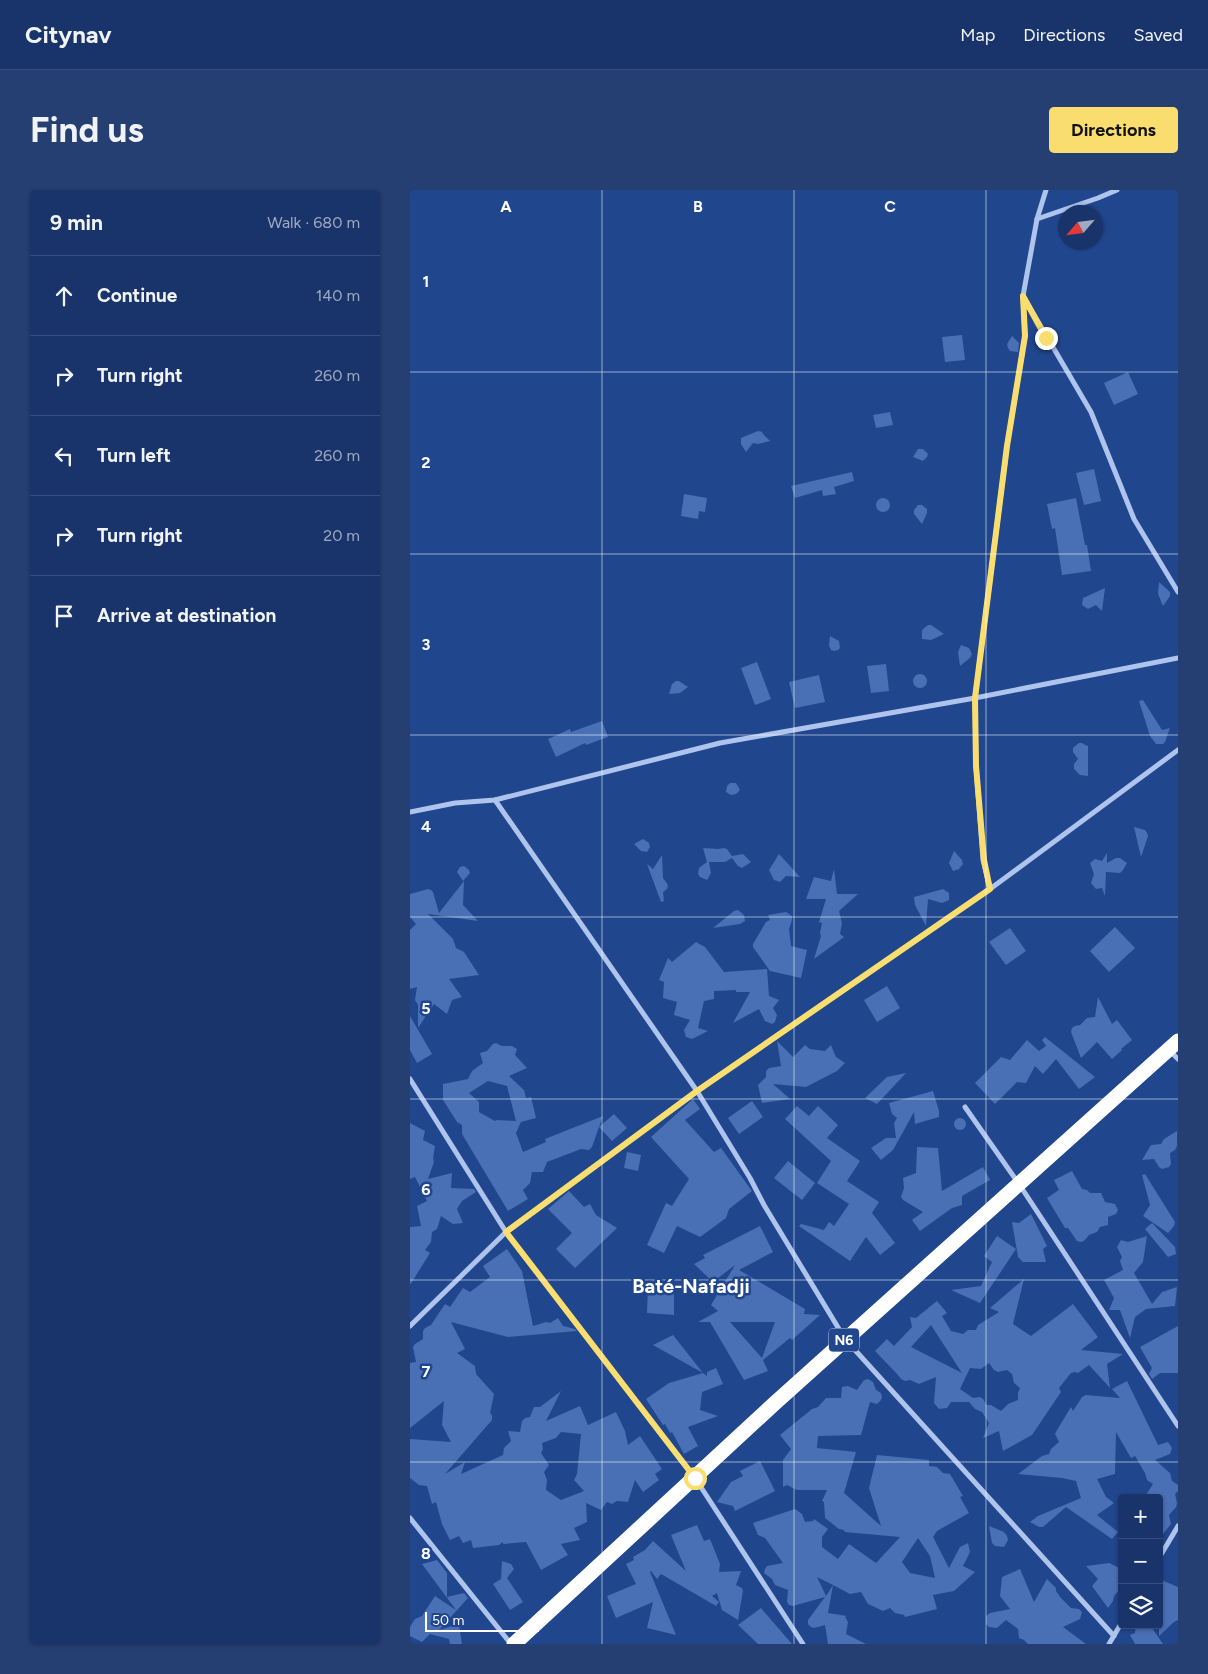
<!DOCTYPE html>
<meta charset="utf-8">
<style>
:root{--surface:#18346a;--page:#253f72;--text:#f1f3f6;--muted:#9faac1;--line:#364f7e;--accent:#f9dd6f}
body{margin:0;font-family:Figtree,sans-serif;background:var(--page);color:var(--text)}
.controls{position:absolute;right:15px;bottom:15px;display:grid;overflow:hidden;border-radius:5px;box-shadow:0 1px 4px #0004}
.controls button{width:45px;height:45px;display:grid;place-items:center;padding:0;border:0;border-bottom:1px solid var(--line);background:var(--surface);color:var(--text);font:25px sans-serif}
.compass{position:absolute;left:648px;top:15px;width:45px;height:45px;border-radius:50%;background:var(--surface);box-shadow:0 1px 4px #0004;rotate:242deg}
.scale{position:absolute;left:15px;bottom:12px;width:114px;box-sizing:border-box;padding-left:5px;border:2px solid #fff;border-top:0;font-size:14px;line-height:18px;white-space:nowrap;color:#fff;-webkit-text-stroke:4px #20468d;paint-order:stroke}
.stop{position:absolute;width:15px;height:15px;margin:-11px;border:4px solid #f9dd6f;border-radius:50%;background:#fff}
.stop.end{background:#f9dd6f;border-color:#fff;box-shadow:0 1px 5px #0008}
.list{margin:0;padding:0;list-style:none}
h2{display:flex;justify-content:space-between;align-items:center;height:65px;margin:0;padding:0 20px;font-size:21px}
h2 small{font-size:16px;font-weight:400;color:var(--muted)}
.list li{display:grid;grid-template-columns:32px 1fr auto;gap:15px;align-items:center;box-sizing:border-box;height:80px;padding:0 20px;border-top:1px solid var(--line)}
.list b{display:block;font-size:19px;white-space:nowrap}
.list em{font-size:16px;font-style:normal;color:var(--muted)}
.icon{flex:none;width:28px;height:28px;fill:none;stroke:currentColor;stroke-width:2;stroke-linecap:round;stroke-linejoin:round}
.map{position:relative;flex:none;width:768px;height:1454px;overflow:hidden;border-radius:5px}
header{display:flex;align-items:center;gap:30px;box-sizing:border-box;height:70px;padding:0 25px;background:var(--surface);border-bottom:1px solid var(--line)}
header strong{font-size:24px}
nav{display:flex;gap:28px;margin-inline-start:auto;font-size:18px}
.intro{display:flex;align-items:center;justify-content:space-between;box-sizing:border-box;height:120px;padding:0 30px}
h1{margin:0;font-size:35px}
.button{padding:12px 22px;border-radius:5px;background:var(--accent);color:#111;font-size:18px;font-weight:700}
main{display:flex;gap:30px;padding:0 30px}
aside{flex:1;background:var(--surface);border-radius:5px;box-shadow:0 1px 4px #0004}
.map>svg:first-child{display:block}
.building{fill:#496fb4;fill-rule:evenodd}
.lines{fill:none;stroke-linecap:round;stroke-linejoin:round}
.street{stroke:#aec4ec;stroke-width:5}
.highway{stroke:#fff;stroke-width:15}
.route{stroke:#f9dd6f;stroke-width:6}
.grid{fill:none;stroke:#fff;stroke-width:1;stroke-opacity:0.55}
.labels{text-anchor:middle;stroke-width:5;stroke-linejoin:round;paint-order:stroke}
.shield{fill:#20468d;stroke:#bcc8dd;stroke-width:1}
.shield-label{font-size:14px;font-weight:bold;fill:#fff}
.district-label{font-size:20px;font-weight:bold;fill:#fff;stroke:#20468d}
.grid-label{font-size:16px;text-anchor:middle;font-weight:bold;fill:#fff;stroke:#20468d;stroke-width:5;stroke-linejoin:round;paint-order:stroke}
</style>
<header>
<strong>Citynav</strong>
<nav><a>Map</a><a>Directions</a><a>Saved</a></nav>
</header>
<div class="intro"><h1>Find us</h1><a class="button">Directions</a></div>
<main>
<aside>
<h2>9 min<small>Walk · 680 m</small></h2>
<ul class="list">
<li><svg class="icon" aria-label="ahead" viewBox="0 0 24 24"><path d="M12 20V5M6 11l6-6 6 6"/></svg><div><b>Continue</b></div><em>140 m</em></li>
<li><svg class="icon" aria-label="right" viewBox="0 0 24 24"><path d="M7 20v-9h11M14 6l5 5-5 5"/></svg><div><b>Turn right</b></div><em>260 m</em></li>
<li><svg class="icon" aria-label="left" viewBox="0 0 24 24"><path d="M17 20v-9H6M10 6l-5 5 5 5"/></svg><div><b>Turn left</b></div><em>260 m</em></li>
<li><svg class="icon" aria-label="right" viewBox="0 0 24 24"><path d="M7 20v-9h11M14 6l5 5-5 5"/></svg><div><b>Turn right</b></div><em>20 m</em></li>
<li><svg class="icon" aria-label="arrive" viewBox="0 0 24 24"><path d="M6 21V4h12l-3 4 3 4H6"/></svg><div><b>Arrive at destination</b></div></li>
</ul>
</aside>
<div class="map">
<svg width="768" height="1454" viewBox="0 0 768 1454">
<rect width="100%" height="100%" fill="#20468d"/>
<g class="building">
<polygon points="552,145 555,170 535,172 532,147"/>
<polygon points="602,146 609,153 608,162 600,161 598,158 597,154"/>
<polygon points="718,182 728,204 704,215 694,193"/>
<polygon points="480,222 483,235 466,238 463,225"/>
<polygon points="348,241 353,242 352,243 360,251 348,254 343,253 336,262 331,254 331,248"/>
<polygon points="508,259 513,259 518,264 517,267 513,271 503,267"/>
<polygon points="684,279 691,311 674,315 666,283"/>
<polygon points="442,282 444,291 424,297 426,304 413,306 412,300 385,308 381,296"/>
<polygon points="274,304 297,308 295,322 289,321 288,329 271,326"/>
<polygon points="666,308 675,355 677,355 681,381 652,385 645,338 642,339 637,314"/>
<circle cx="473" cy="315" r="7"/>
<polygon points="508,315 512,315 517,319 517,323 512,334 504,324 504,320"/>
<polygon points="749,392 760,402 760,406 753,416 748,404"/>
<polygon points="695,398 692,421 686,415 678,419 672,415 673,408"/>
<polygon points="518,435 521,435 534,444 521,450 512,449 512,440"/>
<polygon points="420,446 429,451 430,458 428,460 424,461 421,460 419,456"/>
<polygon points="551,455 559,458 562,464 560,468 550,476 548,462"/>
<polygon points="347,472 361,509 345,515 331,478"/>
<polygon points="476,474 479,501 461,503 457,476"/>
<circle cx="510" cy="491" r="7"/>
<polygon points="409,485 415,512 385,518 379,492"/>
<polygon points="266,491 269,491 278,497 270,503 259,504 262,494"/>
<polygon points="733,510 752,540 760,538 755,552 753,554 746,554 740,546 729,511"/>
<polygon points="192,531 198,547 176,555 175,553 146,567 138,549 160,539 161,542"/>
<polygon points="669,553 672,553 677,556 678,555 678,586 670,585 664,579 664,574 668,569 663,562 663,558"/>
<polygon points="320,593 326,593 330,600 326,604 321,605 316,602 317,596"/>
<polygon points="724,637 735,640 737,643 738,646 731,667"/>
<polygon points="233,649 239,653 240,657 237,662 231,661 224,654"/>
<polygon points="293,658 308,659 314,658 317,659 322,666 333,664 341,672 332,678 328,676 322,668 315,672 299,672 301,683 297,690 290,687 288,684 289,678 297,672"/>
<polygon points="544,661 552,670 553,674 549,679 543,681 539,673"/>
<polygon points="697,663 697,673 706,668 710,668 717,673 713,680 710,683 696,682 695,706 692,698 686,699 681,693 684,684 680,673 685,669 692,671"/>
<polygon points="369,664 390,687 376,686 370,692 364,690 359,680"/>
<polygon points="252,665 253,688 258,695 257,699 253,702 254,711 251,712 237,674 243,679"/>
<polygon points="54,676 59,680 60,683 53,691 47,682 50,677"/>
<polygon points="424,679 427,704 448,704 429,721 432,733 430,744 434,747 404,769 411,746 410,743 412,733 409,732 416,709 396,709 404,687 421,691"/>
<polygon points="54,691 53,715 68,731 18,724 43,749 46,758 54,762 69,785 39,789 52,807 42,810 37,824 24,814 8,838 8,815 5,810 7,797 0,799 0,740 6,734 0,727 0,704 18,699 21,700 23,702 29,723"/>
<polygon points="533,699 539,703 539,710 532,713 518,709 516,736 505,715 504,707"/>
<polygon points="328,720 334,725 335,731 330,734 303,738 324,721"/>
<polygon points="376,722 382,726 382,730 379,739 381,756 397,760 391,788 360,781 343,757 343,754 356,732 360,730 358,725"/>
<polygon points="705,737 725,758 699,782 680,761"/>
<polygon points="600,738 616,761 596,775 579,752"/>
<polygon points="286,752 295,757 314,782 357,779 359,806 369,810 363,818 367,825 365,832 362,834 355,831 349,819 323,833 340,802 326,802 326,800 304,801 304,809 294,811 288,838 298,841 282,849 276,847 274,840 280,830 264,825 267,812 253,808 254,792 249,790 258,768 262,772"/>
<polygon points="477,796 490,818 467,832 454,810"/>
<polygon points="688,807 702,834 707,830 722,850 711,859 712,860 702,869 687,852 671,868 661,842 662,838 665,836 670,835 677,828 685,827"/>
<polygon points="0,826 22,864 7,873 0,860"/>
<polygon points="635,847 685,887 669,899 646,869 633,884 625,876 616,893 607,892 585,914 565,893 591,867 600,870 617,850 629,861 636,856 632,850"/>
<polygon points="367,851 383,867 395,855 400,859 415,861 421,855 426,867 435,873 427,881 396,897 363,894 380,909 352,913 348,895 356,887 356,881 359,878 371,876"/>
<path d="M86,853L92,856H102L107,859L105,865L117,878L99,886L114,900L116,908L121,907L126,928L111,932L106,943L113,962L136,952L135,949L193,926L189,937L204,924L217,938L202,951L189,937L182,957L179,960L171,959L137,972L133,982H122L120,993L113,1000L118,1009L98,1021L52,944V935L47,932L33,910V894L58,889L62,881L73,873L70,863L77,861L83,854ZM78,891L97,896L106,931L87,930L85,931L69,922V912L59,903Z"/>
<polygon points="496,883 467,914 455,908 477,887"/>
<polygon points="523,901 529,921 529,927 505,934 504,922 483,960 471,970 461,958 476,948 486,948 484,933 487,928 482,924 479,913"/>
<polygon points="283,909 290,919 275,930 304,962 311,958 342,1001 319,1019 316,1028 290,1047 267,1036 254,1063 237,1055 256,1013 262,1016 279,989 241,947"/>
<polygon points="342,911 353,927 329,944 318,928"/>
<polygon points="387,916 399,926 408,916 428,935 417,948 450,971 437,991 469,1012 462,1023 485,1053 470,1065 456,1047 440,1071 389,1036 391,1034 414,1040 419,1032 424,1036 439,1014 407,993 421,971 375,929"/>
<circle cx="550" cy="934" r="6"/>
<polygon points="0,933 15,941 13,950 25,956 23,968 24,972 18,989 42,983 41,998 64,999 66,1002 52,1011 47,1019 53,1033 43,1034 31,1026 27,1039 22,1042 21,1052 15,1060 20,1063 0,1095 0,1037 11,1036 7,1016 17,1011 5,987 0,989"/>
<polygon points="767,941 767,956 765,960 760,963 761,974 759,977 752,979 749,977 744,969 732,970 741,955 751,954 754,949"/>
<polygon points="507,957 528,958 532,1001 573,977 580,990 552,1006 552,1015 542,1018 510,1041 502,1030 513,1022 493,1010 491,1007 494,998 493,988 506,983"/>
<polygon points="217,962 231,965 228,981 214,978"/>
<polygon points="378,971 405,993 392,1010 364,988"/>
<polygon points="662,981 672,999 677,1000 680,1003 691,1003 695,1012 705,1014 708,1020 706,1024 698,1027 698,1035 690,1037 687,1042 679,1045 674,1051 671,1052 667,1051 658,1038 655,1038 637,1008 649,1000 644,990"/>
<polygon points="735,984 765,1032 764,1036 758,1043 733,1026 740,1015 732,985"/>
<polygon points="159,1001 174,1017 180,1014 186,1025 207,1038 165,1078 146,1059 162,1043 138,1019"/>
<polygon points="621,1024 637,1056 633,1059 636,1072 613,1072 608,1067 602,1032 609,1033"/>
<polygon points="742,1033 765,1057 766,1064 758,1067 735,1039"/>
<path d="M350,1036L363,1062L329,1080L395,1119L394,1124L410,1125L382,1150L380,1148L353,1170L358,1181L334,1190L300,1132H288L308,1121L301,1115L325,1075L303,1092L284,1074L295,1068L293,1065ZM320,1132H365L352,1168Z"/>
<polygon points="587,1046 606,1059 570,1113 541,1100 571,1096 582,1072 574,1066"/>
<polygon points="737,1046 733,1072 724,1083 742,1114 752,1102 767,1097 765,1116 736,1119 725,1127 720,1148 710,1120 699,1120 704,1108 694,1090 713,1080 710,1071 712,1067 707,1057 711,1050 718,1052"/>
<path d="M97,1059L112,1081L123,1136L136,1132L140,1133L148,1128L153,1136L165,1139L167,1141L98,1147L41,1132L55,1159L47,1163L65,1176L66,1184L84,1204L80,1223L82,1225V1230L35,1284L55,1272L51,1284L93,1265L94,1258L101,1251L98,1241L110,1242L112,1231L115,1228L120,1227L124,1217H130L151,1201L136,1231L170,1216L178,1235L206,1222L215,1241L218,1255L230,1246L252,1279L245,1284L249,1290L233,1302L225,1290L218,1312L207,1311L202,1314L197,1312L191,1320L176,1313L177,1332L164,1338L170,1350L151,1354L158,1365L131,1380L116,1352L93,1354V1352L89,1355L63,1358L61,1350L53,1353L49,1346L40,1350L32,1334L26,1312L22,1314L17,1296L9,1295L0,1288V1249L41,1252L32,1235L34,1211L0,1238V1173L6,1172L3,1157L5,1154L13,1149V1141L15,1138L21,1135L35,1114L40,1117L53,1098L60,1102L80,1087L73,1076ZM151,1242L171,1244L167,1284L164,1290L174,1301L151,1310L136,1300L137,1290L134,1282L139,1275L131,1263L133,1259L132,1253L146,1248Z"/>
<path d="M614,1089L603,1134L621,1146L663,1114L688,1147L671,1160L713,1164L697,1174L700,1198L679,1175L668,1183L665,1182L661,1183L649,1198L651,1202L622,1245L593,1261L589,1241L573,1248L579,1233L572,1222L565,1219L559,1212H541L537,1218L529,1219L524,1213L526,1187L509,1194L500,1190L495,1191L491,1189L487,1184L465,1161L477,1149L484,1156L502,1137L500,1127L506,1128L527,1111L537,1123L532,1126L541,1141L553,1144L558,1140H566L568,1135L589,1122L580,1118ZM521,1135L552,1183L501,1157ZM579,1173L584,1180L588,1182L597,1180L602,1184L604,1193L610,1198L608,1203V1210L598,1214L591,1221L581,1215H577L573,1209L570,1207L563,1208L550,1199L560,1178L571,1179Z"/>
<polygon points="238,1096 264,1097 264,1125 237,1123"/>
<polygon points="768,1136 768,1183 750,1183 742,1189 739,1184 742,1178 730,1157"/>
<polygon points="263,1145 293,1183 297,1186 297,1182 306,1178 313,1194 292,1202 290,1220 308,1226 278,1237 288,1256 274,1264 262,1242 260,1243 255,1234 253,1235 236,1209 259,1193 293,1183 243,1155"/>
<path d="M458,1189L463,1192L466,1200L471,1203L472,1207L471,1210L467,1214L460,1212L451,1245L408,1246L407,1258L446,1262L434,1303L471,1336L459,1298L467,1265L519,1270V1276L527,1277L533,1283L540,1284L553,1306L550,1307L559,1323L527,1341L523,1347L539,1378L550,1357L558,1353L560,1362L553,1376L565,1382L544,1401L523,1405L527,1419L495,1427L494,1425L485,1423L480,1418L473,1421L458,1414L451,1402L440,1404L423,1395L418,1423L437,1426L435,1427L438,1432L436,1444L456,1454H418L415,1435L404,1438L401,1437L398,1434V1430L415,1407L383,1416L379,1415L377,1412L378,1400L365,1395L362,1389L354,1383L355,1379L357,1376L373,1373L355,1348L348,1345L343,1333L385,1319L392,1324L395,1332L403,1331L404,1329L418,1339L412,1347V1357L428,1369L439,1354L466,1373L490,1347L435,1342L434,1340L429,1339L415,1328L414,1312L412,1311L417,1300H387L377,1295L373,1297V1270L381,1259L370,1245L402,1219L408,1217L416,1208H431L432,1197L438,1196L447,1200L454,1190ZM508,1348L520,1366L525,1388L500,1383L492,1372ZM407,1387L423,1395L416,1406Z"/>
<polygon points="717,1191 748,1255 758,1252 762,1258 760,1264 745,1270 760,1283 762,1291 768,1295 768,1301 765,1304 767,1313 766,1317 759,1325 761,1334 749,1349 749,1308 734,1308 743,1294 737,1290 735,1283 725,1266 721,1268 706,1242 705,1284 687,1289 696,1307 704,1313 687,1325 708,1342 702,1349 656,1317 633,1337 629,1337 620,1332 628,1326 671,1308 666,1291 652,1288 608,1284 632,1266 639,1264 641,1259 649,1252 645,1244 647,1240 661,1217 663,1221 672,1207 676,1205 710,1208 702,1199"/>
<polygon points="350,1271 365,1301 325,1321 323,1316 307,1312 321,1292 333,1286 330,1281"/>
<polygon points="287,1335 294,1351 300,1349 310,1374 309,1382 331,1381 326,1395 332,1398 333,1401 328,1430 312,1420 307,1403 302,1406 309,1412 306,1416 251,1384 247,1389 241,1381 240,1382 266,1445 237,1438 243,1412 206,1428 197,1406 226,1394 216,1374 224,1370 223,1367 235,1360 243,1351 276,1381 261,1345"/>
<polygon points="579,1336 594,1342 597,1346 598,1350 594,1357 585,1356 582,1353"/>
<polygon points="27,1370 37,1383 37,1407 54,1403 58,1408 29,1440 49,1434 52,1454 40,1454 39,1449 20,1444 12,1452 0,1446 0,1437 5,1429 12,1426 25,1406 46,1420 12,1374"/>
<polygon points="92,1371 101,1374 104,1379 97,1388 113,1412 100,1420 83,1394 91,1389"/>
<polygon points="699,1373 712,1379 712,1397 704,1406 703,1411 698,1418 682,1396 688,1389 676,1376"/>
<polygon points="610,1379 624,1412 637,1389 646,1398 646,1401 651,1408 661,1418 669,1419 672,1422 670,1429 653,1437 676,1454 618,1454 614,1450 609,1448 608,1439 596,1430 587,1438 579,1437 576,1434 576,1426 580,1423 600,1419 590,1406 592,1387"/>
<polygon points="749,1389 768,1397 768,1430 764,1432 749,1446"/>
<polygon points="351,1418 382,1454 348,1454 328,1435"/>
<polygon points="726,1435 740,1435 753,1454 725,1454 720,1445 725,1443"/>
</g>
<g class="lines">
<g class="street">
<polyline points="636,0 627,29 613,106 681,222 724,329 768,402"/>
<polyline points="627,29 688,8 707,0"/>
<polyline points="85,610 287,901 340,988 354,1015 435,1149 704,1446"/>
<polyline points="0,622 45,613 85,610 310,553 565,508 768,468"/>
<polyline points="580,699 573,670 566,576 565,508 597,256 615,146 613,106"/>
<polyline points="760,861 768,869"/>
<polyline points="0,889 96,1042 285,1288 393,1454"/>
<polyline points="555,917 609,994 768,1236"/>
<polyline points="0,1136 96,1042 287,901 580,699 768,560"/>
<polyline points="0,1328 101,1454"/>
<polyline points="749,1368 768,1336"/>
<polyline points="699,1454 712,1432"/>
</g>
<polyline class="highway" points="104,1454 365,1213 768,851"/>
</g>
<g class="lines">
<polyline class="route" points="285,1288 96,1042 287,901 580,699 574,670 566,576 565,508 597,256 615,146 613,106 636,148"/>
</g>
<path class="grid" d="M192,0V1454M384,0V1454M576,0V1454M0,182H768M0,364H768M0,545H768M0,727H768M0,909H768M0,1090H768M0,1272H768"/>
<g class="labels">
<rect class="shield" x="419" y="1138.5" width="30" height="23" rx="4"/>
<g class="shield-label">
<text x="434" y="1155">N6</text>
</g>
<g class="district-label">
<text x="281" y="1103">Baté-Nafadji</text>
</g>
</g>
<g class="grid-label">
<text x="96" y="22">A</text>
<text x="288" y="22">B</text>
<text x="480" y="22">C</text>
<text x="16" y="97">1</text>
<text x="16" y="278">2</text>
<text x="16" y="460">3</text>
<text x="16" y="642">4</text>
<text x="16" y="824">5</text>
<text x="16" y="1005">6</text>
<text x="16" y="1187">7</text>
<text x="16" y="1369">8</text>
</g>
</svg>
<div class="controls">
<button>+</button>
<button>−</button>
<button><svg class="icon" aria-label="layers" viewBox="0 0 24 24"><path d="M12 4l9 5-9 5-9-5zM3 14l9 5 9-5"/></svg></button>
</div>
<svg class="compass" viewBox="-18 -18 36 36"><path d="M0-13l5 13h-10z" fill="#e53935"/><path d="M0 13l5-13h-10z" fill="#9faac1"/></svg>
<div class="scale">50 m</div>
<div class="stop" style="left:285px;top:1288px"></div>
<div class="stop end" style="left:636px;top:148px"></div>
</div>
</main>
